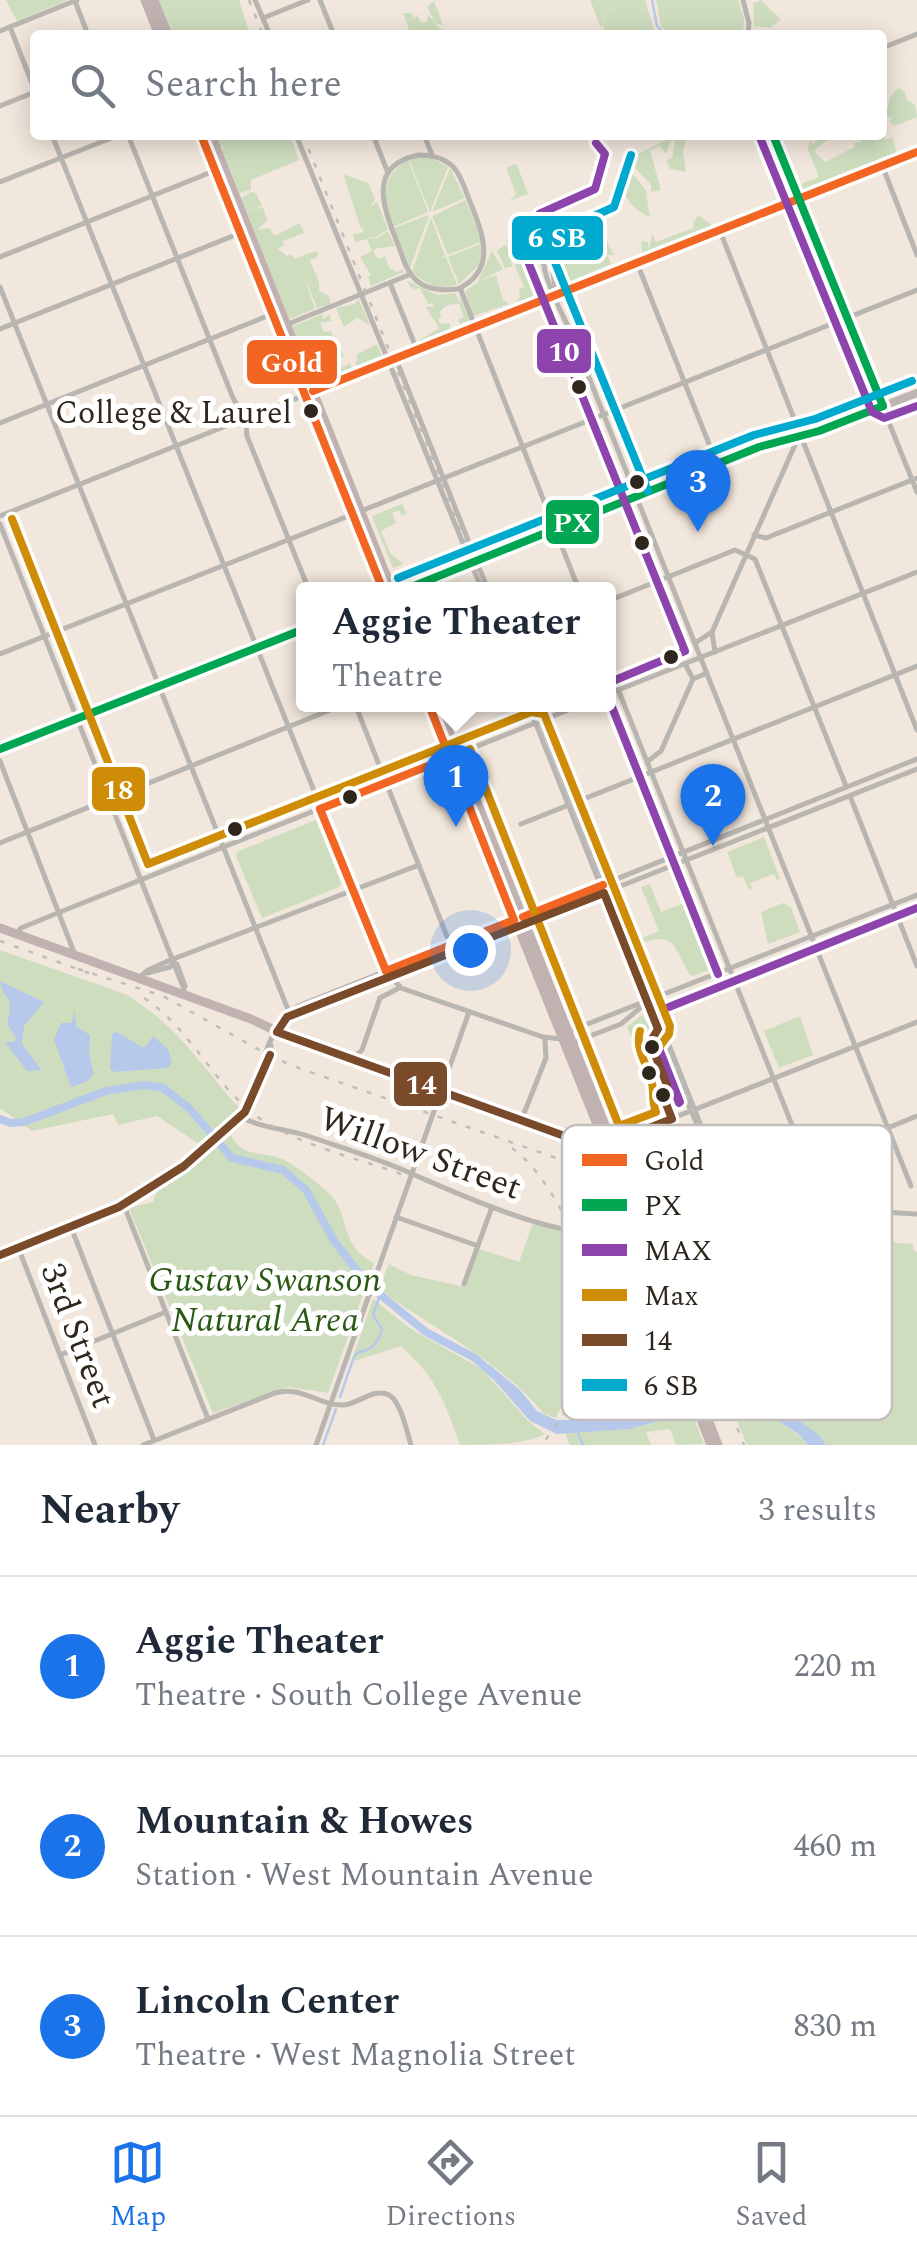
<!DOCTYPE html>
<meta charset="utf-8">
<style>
:root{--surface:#fff;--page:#f6f6f7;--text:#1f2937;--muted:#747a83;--line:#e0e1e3;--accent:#1a73e8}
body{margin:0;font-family:Spectral,serif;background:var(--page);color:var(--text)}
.you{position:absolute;left:470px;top:950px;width:35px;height:35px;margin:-25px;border:8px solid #fff;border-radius:50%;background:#1a73e8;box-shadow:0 0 0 15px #1a73e833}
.badge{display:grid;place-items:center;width:65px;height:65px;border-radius:50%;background:var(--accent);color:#fff;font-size:32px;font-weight:700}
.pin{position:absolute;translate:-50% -82px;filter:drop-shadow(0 2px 5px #0008)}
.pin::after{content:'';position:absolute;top:52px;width:35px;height:30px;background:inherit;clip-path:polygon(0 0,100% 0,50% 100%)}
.popup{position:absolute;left:296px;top:582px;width:320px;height:130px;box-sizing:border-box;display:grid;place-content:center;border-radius:10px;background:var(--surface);filter:drop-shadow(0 2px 8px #0005);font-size:32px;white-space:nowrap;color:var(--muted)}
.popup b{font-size:38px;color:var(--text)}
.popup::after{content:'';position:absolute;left:50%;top:100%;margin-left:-20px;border:20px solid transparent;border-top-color:var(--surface)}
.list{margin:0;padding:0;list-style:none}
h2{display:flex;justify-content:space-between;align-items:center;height:130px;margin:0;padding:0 40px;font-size:42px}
h2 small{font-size:32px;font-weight:400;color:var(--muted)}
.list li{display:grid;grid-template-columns:65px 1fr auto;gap:30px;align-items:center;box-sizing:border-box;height:180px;padding:0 40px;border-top:2px solid var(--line)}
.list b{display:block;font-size:38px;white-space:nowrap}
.list p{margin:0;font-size:32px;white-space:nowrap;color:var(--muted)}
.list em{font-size:32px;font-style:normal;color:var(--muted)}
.icon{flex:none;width:55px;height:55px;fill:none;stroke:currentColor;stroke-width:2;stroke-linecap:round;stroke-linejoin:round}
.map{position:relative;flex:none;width:917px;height:1445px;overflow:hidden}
.search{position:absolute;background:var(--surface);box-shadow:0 5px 25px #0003;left:30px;right:30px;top:30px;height:110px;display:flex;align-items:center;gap:25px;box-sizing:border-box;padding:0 35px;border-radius:10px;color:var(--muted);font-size:38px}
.sheet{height:670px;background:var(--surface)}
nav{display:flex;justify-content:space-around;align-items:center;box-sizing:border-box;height:140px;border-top:2px solid var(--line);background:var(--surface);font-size:28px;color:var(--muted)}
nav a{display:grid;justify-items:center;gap:5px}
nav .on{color:var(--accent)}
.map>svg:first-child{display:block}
.green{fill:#cfddbf}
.water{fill:#b7c9eb}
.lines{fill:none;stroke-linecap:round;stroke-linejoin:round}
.stream{stroke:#b7c9eb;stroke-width:2.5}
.river{stroke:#b7c9eb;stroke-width:8}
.minor{stroke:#b9b5b1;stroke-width:5}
.major{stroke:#beb4b2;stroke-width:8}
.highway{stroke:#c0b2b1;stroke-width:9}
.rail{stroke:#c0bdba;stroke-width:2.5;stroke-dasharray:5 10;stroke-linecap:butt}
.bus-1-casing{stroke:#fff;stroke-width:15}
.bus-2-casing{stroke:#fff;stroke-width:15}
.bus-3-casing{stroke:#fff;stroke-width:15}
.bus-4-casing{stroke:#fff;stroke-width:15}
.bus-5-casing{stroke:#fff;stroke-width:15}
.bus-6-casing{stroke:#fff;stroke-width:15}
.bus-1{stroke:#f26522;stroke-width:8}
.bus-2{stroke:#00a651;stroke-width:8}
.bus-3{stroke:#8e44ad;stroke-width:8}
.bus-4{stroke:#cf8c06;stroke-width:8}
.bus-5{stroke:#7a4b2a;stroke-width:8}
.bus-6{stroke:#00a9ce;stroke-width:8}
.bus-dot{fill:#2f261c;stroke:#fff;stroke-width:4}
.labels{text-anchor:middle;stroke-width:10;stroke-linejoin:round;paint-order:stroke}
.bus-label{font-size:32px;fill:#2f261c;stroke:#fff;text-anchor:end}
.street-label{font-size:35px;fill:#2f261c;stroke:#fff}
.park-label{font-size:35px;font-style:italic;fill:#295913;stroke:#fff}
.key{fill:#fff;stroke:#c1bebb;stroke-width:2.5}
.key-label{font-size:28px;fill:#2f261c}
.line-badge{stroke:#fff;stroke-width:4}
.badge-label{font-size:28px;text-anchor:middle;font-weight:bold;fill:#fff}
</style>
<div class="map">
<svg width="917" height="1445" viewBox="0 0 917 1445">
<rect width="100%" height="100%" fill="#f2e7dc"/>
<g class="green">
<polygon points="6,0 66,0 66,1 17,21"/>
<polygon points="159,0 239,0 250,35 173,35"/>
<polygon points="590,0 645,0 656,35 606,35 603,25 611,5 601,28"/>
<polygon points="656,0 738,0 744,18 743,35 672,35 661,27"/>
<polygon points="761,0 781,20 770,28 754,26 753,3"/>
<polygon points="434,1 443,25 434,23 443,31 433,35 411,35 403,13 412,13 414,19 416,15 422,23 427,21 428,16 434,20 427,7"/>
<polygon points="898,88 905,92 906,99 915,105 917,117 894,126 890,121 892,116 888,118 883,110 888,108 890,97"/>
<polygon points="887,127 888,132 883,135 885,140 892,137 897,153 803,190 799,188 798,185 819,177 808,150 809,140 813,144 819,139 818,135 833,135 814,151 825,162 855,147 854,143 862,142 861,135 882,135"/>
<polygon points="216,135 290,135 299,160 251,180 251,190 239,193 222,150 224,146 220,147"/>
<polygon points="677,135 687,135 683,152 686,172 670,169 666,160 672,158 676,138 682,142"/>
<polygon points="672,137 666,154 660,146 650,150 661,190 651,192 651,185 635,168 621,180 630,158"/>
<polygon points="418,157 430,157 448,167 430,212 409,160"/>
<path d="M408,160L428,212L393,227C383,200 379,177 408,160Z"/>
<polygon points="514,164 517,165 528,194 509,201 516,194 506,168"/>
<polygon points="450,168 465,198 434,211 433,210"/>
<path d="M632,173L646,190L649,214L652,217C636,214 623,196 621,182Z"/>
<polygon points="343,174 368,183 375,199 371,207 377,202 388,229 376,237 355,242 353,234 362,233 364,226 361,229"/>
<path d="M251,192L256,193L262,206L249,211L263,207L267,221L257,230L270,228L274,236L300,223L304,233L283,241L284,245L278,249L287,256L291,254L295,259L315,251L318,253V257L310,260C313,270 321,280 319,291L329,296L331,304L317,308L303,273L315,309L289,319L241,198Z"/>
<polygon points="466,200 482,241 448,255 432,216"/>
<polygon points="428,215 429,216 410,268 394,228"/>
<polygon points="698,215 713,226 642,253 641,241 648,242 649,250 652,234 656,242 693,228 695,231 693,224"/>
<path d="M574,217L581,218L578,224L567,222L561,231V239L579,251L568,265L589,242L597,239L591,240L596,232L598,238H605L614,255H607L611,264L584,275L613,265L561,286L563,273L557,281C554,267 559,241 559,224Z"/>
<path d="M431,218L445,256L440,259L446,257L457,285C438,290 425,285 412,271Z"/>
<polygon points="388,231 395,246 374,249 374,254 379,259 385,256 390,269 397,272 403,269 404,272 371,286 368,277 371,275 360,257 372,251 367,239 378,238"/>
<polygon points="514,233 526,254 523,256 536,262 546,287 536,295 547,292 513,306 520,297 519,289 524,287 515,266 518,260 515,258 511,262 513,266 505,268 497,251 505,245 513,249 506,240"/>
<polygon points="482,243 480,264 459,284 448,257"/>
<polygon points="492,251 503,269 478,282 496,275 503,300 509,304 473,316 465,291 477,283"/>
<path d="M407,281L438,295L455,293L460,303L459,295L470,320L460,324L458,320L464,317L459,304C450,304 445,304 440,312L441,317L438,319L440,324L450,323V329L457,328L424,342L418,341L439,328L426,307H434L433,303L428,304L420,288L412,291L415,287L411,288Z"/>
<polygon points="358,299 370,325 357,318 344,327 336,308 355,304"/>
<polygon points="323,314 323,319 330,314 331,321 320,323 324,332 331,331 337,349 341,350 344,356 335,360 339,369 350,363 353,370 318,385 314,384 291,327"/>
<polygon points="377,344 383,358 356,368 357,354"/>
<polygon points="402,504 406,513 402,516 399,510 392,513 396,523 381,531 390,553 403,564 393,568 372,516"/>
<polygon points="316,820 341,883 339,887 262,918 236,856 237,852"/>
<polygon points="764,837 780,879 777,880 774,874 750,883 752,888 749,890 743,876 737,878 727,852"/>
<path d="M650,884L661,912L694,899L699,912L688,918L701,948L714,945L721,962L718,967L691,976C671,947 679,929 637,945L635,941L659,931L641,887Z"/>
<polygon points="783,903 791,907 800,932 768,944 761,912"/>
<path d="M0,950L125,994C177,1024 201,1066 240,1109L199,1144L157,1116L118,1125L113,1114L32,1131L0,1108Z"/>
<polygon points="642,1015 651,1029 641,1039 641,1049 637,1051 627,1027"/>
<polygon points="800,1016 813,1055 779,1068 764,1031"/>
<path d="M231,1135C242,1159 264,1150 284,1160C298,1167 312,1179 323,1188C354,1211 335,1243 374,1263L328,1393L288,1387L213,1413L129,1208L153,1202L157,1191L188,1172Z"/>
<path d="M736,1221C747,1231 763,1228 778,1234L786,1229L800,1230L887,1237L898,1243L913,1244V1250L917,1252V1445H826L820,1436L745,1395L753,1386L719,1361L757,1346L749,1321L746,1294L733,1278C740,1265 728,1250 732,1235L726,1230Z"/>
<path d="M533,1223L567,1232C601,1318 606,1337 555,1418L543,1413C498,1359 434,1329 378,1289L389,1264L411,1275L464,1287L479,1249L519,1262Z"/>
<path d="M373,1299L411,1329L482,1369L529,1422L545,1434C525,1445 486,1445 460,1445C444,1400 437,1379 401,1346L351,1362Z"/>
<polygon points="659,1389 677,1393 683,1391 704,1444 676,1445 670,1429 646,1432 651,1445 570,1445 563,1429 571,1416 600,1411 621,1399 636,1400"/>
<path d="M740,1405C766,1414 789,1424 808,1445H747L731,1406Z"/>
</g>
<g class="water">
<path d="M0,981L44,1002L24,1026L22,1044L42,1070L27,1071L5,1042H14L16,1038L7,1023C16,993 4,1004 0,981Z"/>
<polygon points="75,1011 76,1026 90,1035 89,1053 94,1074 86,1082 71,1087 54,1040 61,1023 71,1023"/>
<polygon points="117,1032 144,1048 153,1036 168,1049 172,1063 167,1068 114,1072 110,1069 112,1034"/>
<polygon points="490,1365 520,1390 537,1411 556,1420 613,1420 725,1389 745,1392 777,1404 820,1436 826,1445 808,1445 798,1434 769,1415 740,1405 718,1406 685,1419 663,1420 629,1429 557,1434 530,1421 485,1370"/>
</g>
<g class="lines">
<g class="stream">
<polyline points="652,0 657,26 665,35"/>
<path d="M340,1397L354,1357L357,1353C372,1349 378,1345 382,1329L373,1315L380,1295"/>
<polyline points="578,1433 583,1445"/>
<polyline points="323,1445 336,1409"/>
</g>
<polyline class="river" points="0,1119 10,1123 24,1122 106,1091 145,1085 163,1088 189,1108 232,1158 283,1170 306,1190 334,1241 367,1284 426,1332 475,1358 494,1375"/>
<g class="minor">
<polyline points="255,0 270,35"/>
<polyline points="320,0 334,35"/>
<polyline points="743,0 749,23 748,35"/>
<polyline points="75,1 88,35"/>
<polyline points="263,18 308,0"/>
<polyline points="10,27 35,91"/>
<polyline points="0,31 77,0"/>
<polyline points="882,48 917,34"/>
<polyline points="0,106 35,92"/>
<polyline points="52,135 386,971 401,988 543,1037 562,1039"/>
<polyline points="128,135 233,398 243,415"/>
<polyline points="296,135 482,590"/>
<polyline points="373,135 388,173"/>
<polyline points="424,135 432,155"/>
<polyline points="773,135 917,492"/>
<path d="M419,155C430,155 441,157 450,164C460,172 464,187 469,199C482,232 499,269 458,289C442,291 425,290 414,278C405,269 402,254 397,242C383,207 367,165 419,155Z"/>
<polyline points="882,165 917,255"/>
<polyline points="0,182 119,135"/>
<polyline points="555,221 553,273 556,295"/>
<path d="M548,223C531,266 558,301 574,340L911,1186"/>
<polyline points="720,231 917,730"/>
<polyline points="0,257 224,167"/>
<polyline points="637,263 717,464"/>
<polyline points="390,283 417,350"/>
<polyline points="0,287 289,1012"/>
<polyline points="460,288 579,590"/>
<polyline points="288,324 411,274"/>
<polyline points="0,329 238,234"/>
<polyline points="396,359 488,590"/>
<circle cx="242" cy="420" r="5.5"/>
<polyline points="245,415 257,414 305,395"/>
<polyline points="0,423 270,315"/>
<polyline points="246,424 247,436 309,590"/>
<polyline points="361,511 917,290"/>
<polyline points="0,516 226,426 236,419"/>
<polyline points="0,524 184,989"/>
<polyline points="754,535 766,538 917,478"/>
<polyline points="608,601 735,550 755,559 846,786"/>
<polyline points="712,632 798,438"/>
<polyline points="695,643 712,632 715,652"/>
<polyline points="0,654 351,515"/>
<polyline points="608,664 806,1160"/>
<polyline points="685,664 693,679 707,673"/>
<polyline points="608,694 917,572"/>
<polyline points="355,704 450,944"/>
<polyline points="528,704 688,1104 723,1183"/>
<path d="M534,704L737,1217C748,1227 767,1227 778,1221L782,1227L777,1231L772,1225"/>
<polyline points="0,761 75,955"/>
<polyline points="648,761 661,751 693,679"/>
<polyline points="850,796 917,966"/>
<polyline points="521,824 917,666"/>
<polyline points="0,843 345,704"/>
<polyline points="527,923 917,769"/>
<polyline points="17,934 21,928 60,912 583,704"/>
<polyline points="177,964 185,986"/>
<polyline points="147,973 170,967 174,961"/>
<polyline points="140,977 148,970 168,961 419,865"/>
<polyline points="380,998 399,988"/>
<polyline points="287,1017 517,927"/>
<polyline points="567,1032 917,895"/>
<polyline points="572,1043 621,1024 647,1002"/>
<polyline points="351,1060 362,1050 380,998"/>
<path d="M262,1071C263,1050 279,1017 298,1006L917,759"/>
<path d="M242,1117C260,1128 287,1129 308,1136C342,1148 377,1158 410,1173C464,1196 573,1248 631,1230"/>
<polyline points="521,1121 546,1058 545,1040"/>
<polyline points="612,1142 917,1022"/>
<polyline points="123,1203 208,1419"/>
<polyline points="639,1211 651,1216 680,1210"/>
<polyline points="396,1217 478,1246"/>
<polyline points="69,1222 154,1440"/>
<polyline points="641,1227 917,1116"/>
<polyline points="782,1227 803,1228 805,1208 810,1208 917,1214"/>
<polyline points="18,1247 95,1445"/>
<polyline points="0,1250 120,1203"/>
<polyline points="0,1255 119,1207 184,1166 245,1112 270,1056 271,1045"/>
<polyline points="464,1284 492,1207"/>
<polyline points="60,1355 166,1312"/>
<path d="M143,1445L275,1393C301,1385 319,1406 344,1405C358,1404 375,1387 389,1395C401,1402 407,1432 411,1445"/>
<polyline points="316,1445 469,1012"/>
</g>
<g class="major">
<polyline points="309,393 917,152"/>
<polyline points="403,590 759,447 819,431 917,393"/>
</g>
<g class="highway">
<polyline points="145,0 159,35"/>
<polyline points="154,0 168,35"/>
<polyline points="201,135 383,590"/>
<polyline points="211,135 392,590"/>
<polyline points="429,704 616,1172 650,1289 711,1445"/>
<polyline points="438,704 628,1183 658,1292 718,1445"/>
<polyline points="0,749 304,629"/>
<polyline points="0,928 251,1019 306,1045 575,1140 595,1146 610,1143"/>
</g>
<g class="rail">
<polyline points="249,0 263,35"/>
<polyline points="303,135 485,590"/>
<path d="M531,704L693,1110C711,1156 708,1195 685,1238L542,1445"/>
<polyline points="0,941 89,973"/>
<polyline points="78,969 163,996 270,1056 296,1067 562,1160 599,1177 624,1195 650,1223 667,1249 744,1445"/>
<path d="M144,998C189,1028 210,1077 250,1111C287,1142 356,1158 401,1174"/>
<path d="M512,1148C551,1175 589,1259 595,1305C598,1327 595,1347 588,1368"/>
</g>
<defs>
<g id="bus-1">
<polyline points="201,135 383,590"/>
<polyline points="313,391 917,152"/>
<polyline points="429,705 514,920"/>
<polyline points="320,809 386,971"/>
<polyline points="320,809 458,754"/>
<polyline points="523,917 603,885"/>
<polyline points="386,971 514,920"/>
</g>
<g id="bus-2">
<polyline points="773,135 883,406"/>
<polyline points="404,590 759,447 819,431 883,406"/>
<polyline points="0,749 304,629"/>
</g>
<g id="bus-3">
<polyline points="761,140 872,412 884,418 917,406"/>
<polyline points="596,143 605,154 595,189 539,214 529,264 685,651 608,683"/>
<polyline points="608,697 718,974"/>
<polyline points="669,1007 917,908"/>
<polygon points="658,1046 680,1102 679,1103"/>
</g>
<g id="bus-4">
<polyline points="12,519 148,864 531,712 544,714 670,1026 669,1034 657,1050"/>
<path d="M470,749L619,1126L656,1112C651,1100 655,1091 651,1079C646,1062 635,1049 640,1031"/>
</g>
<g id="bus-5">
<polygon points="604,893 658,1029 650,1042 667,1085 663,1096 672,1119 605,1145 592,1146 277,1032 287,1017"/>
<polyline points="0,1255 119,1207 184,1166 245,1112 270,1055"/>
</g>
<g id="bus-6">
<polyline points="631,155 614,207 558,232 554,260 648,491"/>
<polyline points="398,578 754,435 815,419 912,381"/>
</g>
</defs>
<use href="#bus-1" class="bus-1-casing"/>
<use href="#bus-2" class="bus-2-casing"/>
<use href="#bus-3" class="bus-3-casing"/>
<use href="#bus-4" class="bus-4-casing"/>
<use href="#bus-5" class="bus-5-casing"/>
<use href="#bus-6" class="bus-6-casing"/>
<use href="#bus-1" class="bus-1"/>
<use href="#bus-2" class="bus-2"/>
<use href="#bus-3" class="bus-3"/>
<use href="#bus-4" class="bus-4"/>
<use href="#bus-5" class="bus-5"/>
<use href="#bus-6" class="bus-6"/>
</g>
<g class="bus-dot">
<circle cx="579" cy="387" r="9"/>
<circle cx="311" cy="411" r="9"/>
<circle cx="637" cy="482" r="9"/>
<circle cx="642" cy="543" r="9"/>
<circle cx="671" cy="657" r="9"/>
<circle cx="350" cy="797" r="9"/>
<circle cx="235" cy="829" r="9"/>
<circle cx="652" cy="1047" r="9"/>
<circle cx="649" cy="1073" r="9"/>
<circle cx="663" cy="1095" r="9"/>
</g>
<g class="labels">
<g class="bus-label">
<text x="292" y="423">College &amp; Laurel</text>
</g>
<g class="street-label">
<text transform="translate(421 1152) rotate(20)" y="12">Willow Street</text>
<text transform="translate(79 1335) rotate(69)" y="12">3rd Street</text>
</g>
<g class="park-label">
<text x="265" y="1291">Gustav Swanson<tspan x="265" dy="40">Natural Area</tspan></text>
</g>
</g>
<rect x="562" y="1125" width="330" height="295" rx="15" class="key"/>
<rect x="582" y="1154" width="45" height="12" fill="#f26522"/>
<rect x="582" y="1199" width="45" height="12" fill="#00a651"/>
<rect x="582" y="1244" width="45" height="12" fill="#8e44ad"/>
<rect x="582" y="1289" width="45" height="12" fill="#cf8c06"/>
<rect x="582" y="1334" width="45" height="12" fill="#7a4b2a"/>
<rect x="582" y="1379" width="45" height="12" fill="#00a9ce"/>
<g class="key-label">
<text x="644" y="1170">Gold</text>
<text x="644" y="1215">PX</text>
<text x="644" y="1260">MAX</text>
<text x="644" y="1305">Max</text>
<text x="644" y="1350">14</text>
<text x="644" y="1395">6 SB</text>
</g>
<g class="line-badge">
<rect x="510" y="214" width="95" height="48" rx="10" fill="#00a9ce"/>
<rect x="535" y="327" width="58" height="48" rx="10" fill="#8e44ad"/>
<rect x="245" y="338" width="94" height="48" rx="10" fill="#f26522"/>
<rect x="544" y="498" width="57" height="48" rx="10" fill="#00a651"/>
<rect x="90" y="765" width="57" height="48" rx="10" fill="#cf8c06"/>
<rect x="392" y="1060" width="57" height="48" rx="10" fill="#7a4b2a"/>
</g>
<g class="badge-label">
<text x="557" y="247">6 SB</text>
<text x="564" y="361">10</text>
<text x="292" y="372">Gold</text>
<text x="573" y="532">PX</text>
<text x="118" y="799">18</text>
<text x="421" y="1094">14</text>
</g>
</svg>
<div class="you"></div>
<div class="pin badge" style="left:456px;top:827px">1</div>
<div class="popup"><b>Aggie Theater</b>Theatre</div>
<div class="pin badge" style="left:713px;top:846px">2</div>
<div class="pin badge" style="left:698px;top:532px">3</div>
<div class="search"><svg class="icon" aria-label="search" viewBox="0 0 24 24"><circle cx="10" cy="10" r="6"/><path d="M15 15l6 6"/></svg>Search here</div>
</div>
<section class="sheet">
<h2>Nearby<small>3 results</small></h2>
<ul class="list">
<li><span class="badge">1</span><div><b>Aggie Theater</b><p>Theatre · South College Avenue</p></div><em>220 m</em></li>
<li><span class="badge">2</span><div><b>Mountain &amp; Howes</b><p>Station · West Mountain Avenue</p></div><em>460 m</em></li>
<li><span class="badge">3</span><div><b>Lincoln Center</b><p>Theatre · West Magnolia Street</p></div><em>830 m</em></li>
</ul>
</section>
<nav>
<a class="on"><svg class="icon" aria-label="map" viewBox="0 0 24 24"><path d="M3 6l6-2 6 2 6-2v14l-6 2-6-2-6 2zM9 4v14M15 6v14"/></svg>Map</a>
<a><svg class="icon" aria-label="directions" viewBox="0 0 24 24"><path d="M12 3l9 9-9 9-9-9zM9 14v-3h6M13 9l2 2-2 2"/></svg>Directions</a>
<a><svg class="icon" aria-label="saved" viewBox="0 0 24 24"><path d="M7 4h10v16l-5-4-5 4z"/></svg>Saved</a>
</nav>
